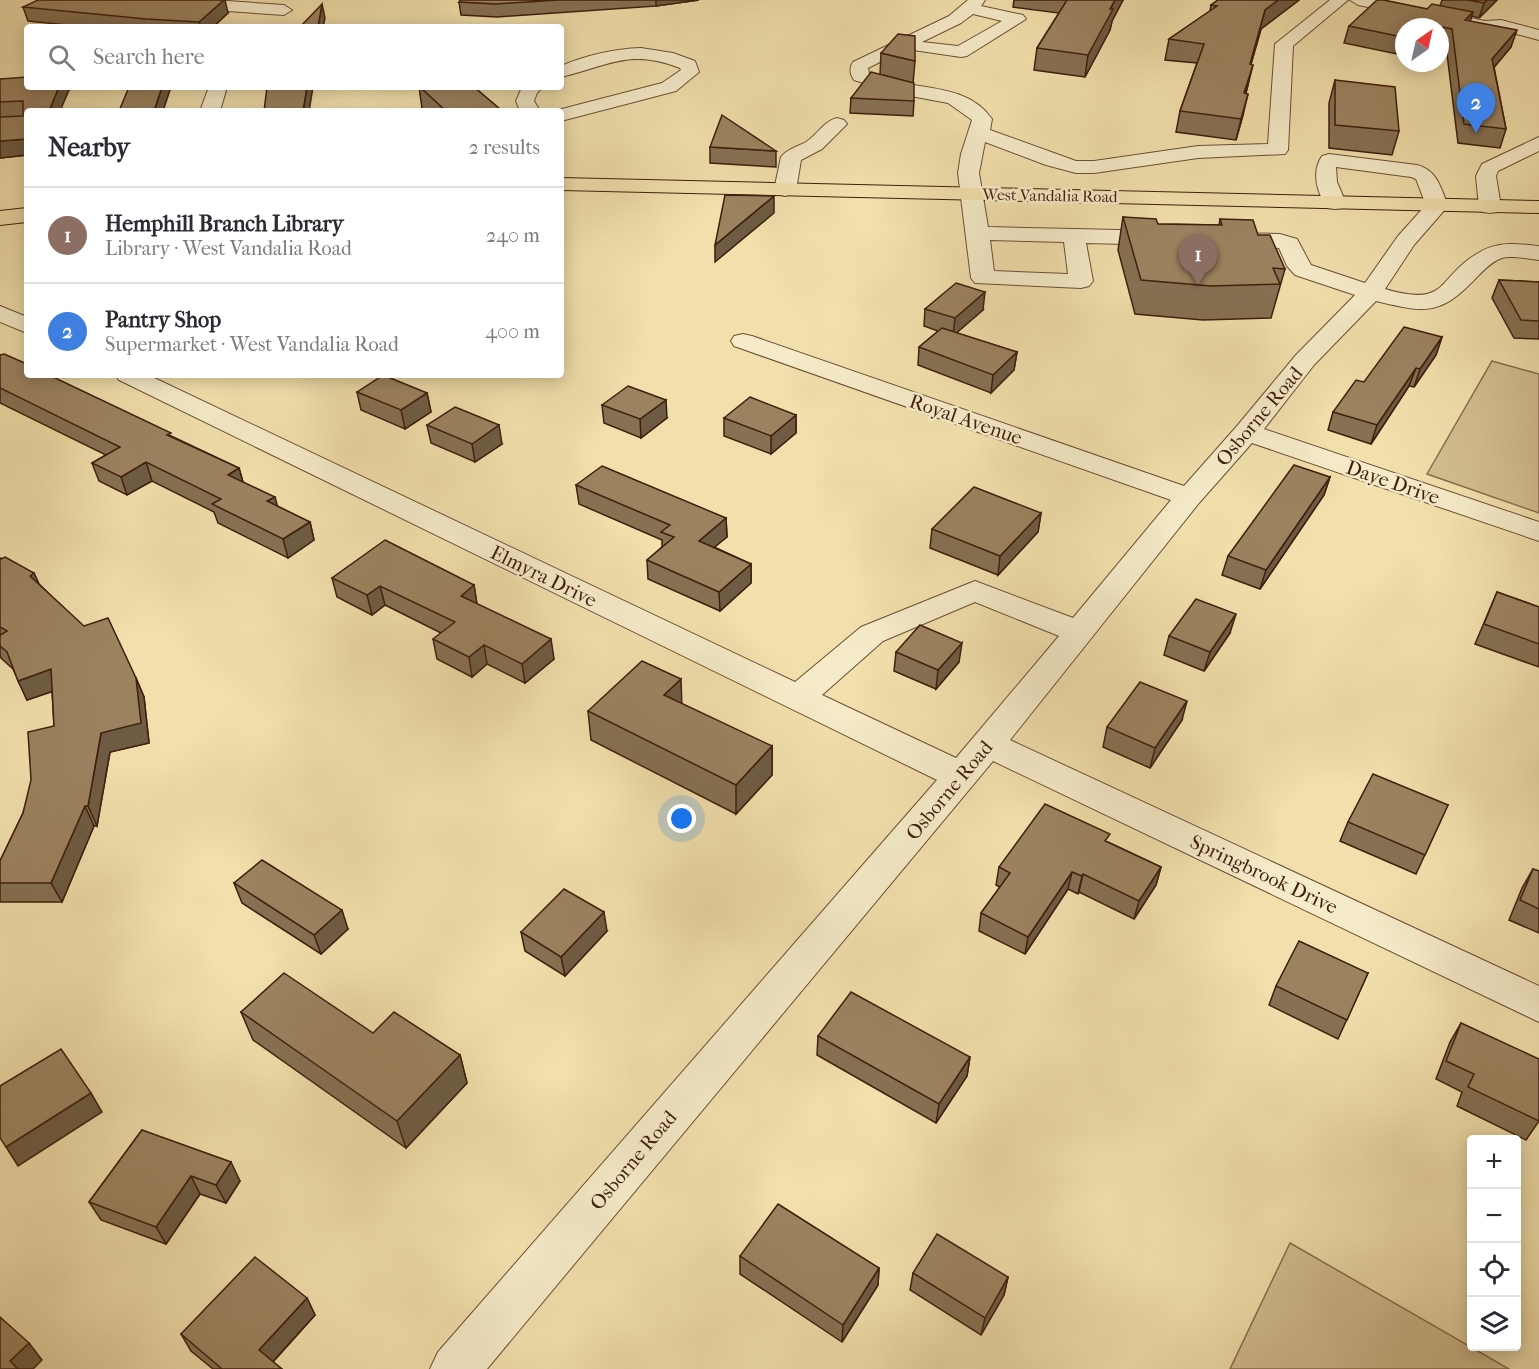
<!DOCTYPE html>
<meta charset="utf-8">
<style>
:root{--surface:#fff;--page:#f7f7f7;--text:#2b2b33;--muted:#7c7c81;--line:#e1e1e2;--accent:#b45309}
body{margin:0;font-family:"IM FELL French Canon",serif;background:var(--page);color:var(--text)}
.controls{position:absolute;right:18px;bottom:18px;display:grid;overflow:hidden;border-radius:6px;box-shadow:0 3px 15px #0003}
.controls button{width:54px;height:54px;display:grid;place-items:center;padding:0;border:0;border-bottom:2px solid var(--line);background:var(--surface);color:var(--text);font:30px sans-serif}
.compass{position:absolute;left:1395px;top:18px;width:54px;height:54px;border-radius:50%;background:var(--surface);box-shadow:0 3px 15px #0003;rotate:34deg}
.you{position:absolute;left:682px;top:819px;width:21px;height:21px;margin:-15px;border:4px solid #fff;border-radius:50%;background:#1a73e8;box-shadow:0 0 0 9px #1a73e833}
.badge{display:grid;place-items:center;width:39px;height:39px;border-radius:50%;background:var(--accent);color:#fff;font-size:20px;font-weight:700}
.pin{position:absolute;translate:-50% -50px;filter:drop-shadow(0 2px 3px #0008)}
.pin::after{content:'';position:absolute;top:32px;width:21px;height:18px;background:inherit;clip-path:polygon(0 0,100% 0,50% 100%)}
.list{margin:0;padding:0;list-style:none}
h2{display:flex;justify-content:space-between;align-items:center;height:78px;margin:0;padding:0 24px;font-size:26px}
h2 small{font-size:20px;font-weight:400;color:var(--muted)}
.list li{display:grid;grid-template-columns:39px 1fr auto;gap:18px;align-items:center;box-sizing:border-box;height:96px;padding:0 24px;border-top:2px solid var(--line)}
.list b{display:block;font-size:22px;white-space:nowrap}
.list p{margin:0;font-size:20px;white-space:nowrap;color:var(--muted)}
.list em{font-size:20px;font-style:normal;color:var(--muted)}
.icon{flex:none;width:33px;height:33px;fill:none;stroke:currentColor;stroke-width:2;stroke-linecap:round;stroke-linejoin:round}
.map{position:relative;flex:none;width:1539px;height:1369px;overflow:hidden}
.search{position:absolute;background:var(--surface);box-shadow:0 3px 15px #0003;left:24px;top:24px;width:540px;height:66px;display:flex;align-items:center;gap:15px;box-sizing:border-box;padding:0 21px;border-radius:6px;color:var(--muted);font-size:22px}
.panel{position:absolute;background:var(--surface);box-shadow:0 3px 15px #0003;left:24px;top:108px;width:540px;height:270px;border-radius:6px}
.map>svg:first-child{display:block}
.green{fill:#d3bf91;stroke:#896e4f;stroke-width:1.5}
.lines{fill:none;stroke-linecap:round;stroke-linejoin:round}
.minor-casing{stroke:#6c4e35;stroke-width:2}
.major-casing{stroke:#3f1e0d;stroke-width:2}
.minor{fill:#f6ebc9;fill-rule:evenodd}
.major{fill:#f1e0ac;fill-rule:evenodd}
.wall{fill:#867153;stroke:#3f1e0d;stroke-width:1.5}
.shaded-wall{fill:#6d5c43;stroke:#3f1e0d;stroke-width:1.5}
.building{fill:#9c8360;stroke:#3f1e0d;stroke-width:1.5}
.labels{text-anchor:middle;stroke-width:5;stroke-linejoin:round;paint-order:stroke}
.far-street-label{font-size:16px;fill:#3f1e0d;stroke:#f6ebc9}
.street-label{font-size:20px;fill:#3f1e0d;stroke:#f6ebc9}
</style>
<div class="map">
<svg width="1539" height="1369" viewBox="0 0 1539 1369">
<rect width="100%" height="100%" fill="#f1e0ac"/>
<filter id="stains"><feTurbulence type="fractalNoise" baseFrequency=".00333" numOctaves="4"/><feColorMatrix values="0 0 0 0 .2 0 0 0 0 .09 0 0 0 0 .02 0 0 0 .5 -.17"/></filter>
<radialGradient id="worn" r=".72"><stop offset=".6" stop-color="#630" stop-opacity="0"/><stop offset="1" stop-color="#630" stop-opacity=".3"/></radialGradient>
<g class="green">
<polygon points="1492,361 1539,374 1539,513 1427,474"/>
<polygon points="1290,1243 1509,1369 1230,1369"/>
</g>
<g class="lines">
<defs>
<g id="minor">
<polygon points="133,0 213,0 284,5 292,10 284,15 141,5"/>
<path d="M968,0H985L981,6L1023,15L1026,19L967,56L961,57L906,49L868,68L869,73C879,77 890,81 901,83C934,89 971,89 992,119L990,130L1076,161H1094L1198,146L1268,144L1275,44L1330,0H1348L1293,46L1288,150L1285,154L1198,158L1094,173H1076L1046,165L985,142L979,173L988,227L1165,231L1173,233L1176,238L1173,243L1165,245L1086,243L1093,281L1089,286L1081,288L975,283L971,278L958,173L961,154L972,120L948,103L895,93L854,80C850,74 849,68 853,62L949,16ZM973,14L1002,21L958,46L922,42L961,23ZM990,240L1064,242L1068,274L994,271Z"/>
<polygon points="1350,0 1382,0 1485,21 1501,20 1539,30 1539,40 1501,30 1485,31 1358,5"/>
<path d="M641,48L673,53L695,61L699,72L676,91L561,121V111H554L662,83L681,70L680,68C629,48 608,66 561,77V66C587,55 613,49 641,48Z"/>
<polygon points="209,87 227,87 220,111 200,111"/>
<polygon points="522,87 543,87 537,93 534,101 540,111 520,111 516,101"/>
<path d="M837,118L844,120L847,124L822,149L801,160L796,190L792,194L785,196L778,194L774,190L781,157C787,149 797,147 806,142C817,135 824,121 837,118Z"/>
<polygon points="1539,137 1539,151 1498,171 1496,176 1501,207 1498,212 1490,213 1482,212 1479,207 1476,176 1482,164"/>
<path d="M1329,154L1417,165C1437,170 1441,188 1448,206L1414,245L1385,289C1451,308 1435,277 1480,252C1498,241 1519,244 1539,246V260C1527,259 1513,255 1502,258C1492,261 1483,271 1476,278C1440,316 1425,313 1376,301L1314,365L1264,429L1539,522V541L1252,443L1199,503L1010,740L1539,986V1022L993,761L487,1369H430L438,1352L937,780L119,380L115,375H148L795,682L861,627L975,581L1073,618L1171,500L734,346L731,341L734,336L743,334L752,336L1184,486L1237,426L1296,355L1355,295L1295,275L1287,266L1279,248L1229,247L1221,245L1218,240L1221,235L1229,233L1280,234L1297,239L1311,265L1365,283L1398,236L1426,205L1416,179L1411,177L1336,167L1337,182L1346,203L1343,208L1335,209L1327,208C1317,192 1311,172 1322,156ZM975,602L1059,636L956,758L822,695L883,641Z"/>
<polygon points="0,306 27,317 27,333 0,322"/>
</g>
<g id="major">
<polygon points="561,178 1539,201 1539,213 561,190"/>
<polygon points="27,208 27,222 0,225 0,211"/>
</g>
</defs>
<use href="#minor" class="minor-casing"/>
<use href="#major" class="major-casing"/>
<use href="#minor" class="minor"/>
<use href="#major" class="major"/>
</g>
<g class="wall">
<polygon points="461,0 699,0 656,6 497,17 461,15 459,2"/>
<polygon points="1014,0 1123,0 1112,21 1110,30 1085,77 1034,70 1037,48 1059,13 1013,7"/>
<polygon points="1218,0 1299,0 1261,29 1251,64 1248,85 1246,93 1243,115 1236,140 1176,132 1180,111 1197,63 1165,60 1169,39 1210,11 1211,5"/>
<polygon points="1442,0 1497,0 1479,18 1472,16 1470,21 1511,47 1494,67 1506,129 1500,148 1458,143 1446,46 1440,45 1440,27 1404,27 1404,47 1397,54 1344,43 1349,26 1440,6"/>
<polygon points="23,7 228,13 213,27 86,27 28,21"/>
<polygon points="881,53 915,61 913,83 883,75 914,101 913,116 850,113 851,98 880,75"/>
<polygon points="0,79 69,90 27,111 27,155 0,158"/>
<polygon points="1335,80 1399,131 1392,155 1329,148 1329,103"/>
<polygon points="419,87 474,87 501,110 501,111 425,111 422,108"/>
<polygon points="710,147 776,151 776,167 710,163"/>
<polygon points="1123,217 1158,224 1219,225 1220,219 1258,235 1285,269 1271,318 1203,320 1135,314 1118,250"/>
<polygon points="1499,280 1539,282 1539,339 1514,338 1492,298"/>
<polygon points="925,309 983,310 956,333 1017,352 1014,370 991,393 918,365 919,347 938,331 924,326"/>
<polygon points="1442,337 1436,355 1414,387 1409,386 1371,444 1328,430 1333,412 1364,382"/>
<polygon points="0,355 239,468 243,482 277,506 310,522 314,540 288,558 218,523 214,512 152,481 127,495 99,481 92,463 106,455 0,403"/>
<polygon points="357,392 427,393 431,412 405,429 361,410"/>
<polygon points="602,405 667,418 641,438 604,423"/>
<polygon points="796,415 796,433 771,454 724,436 724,418"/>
<polygon points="427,425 502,444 475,462 431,443"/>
<polygon points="1330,477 1324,495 1260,589 1222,575 1228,556"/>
<polygon points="576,485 726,518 727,537 714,547 751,564 751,583 720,611 648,579 647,560 662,547 662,540 579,504"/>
<polygon points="1041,513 1038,532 998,575 930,548 932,529"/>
<polygon points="0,558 34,573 39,584 136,678 144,697 149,743 110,752 97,826 94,826 62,902 0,902 0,861 23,813 54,726 52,691 27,700 13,669 1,658 0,655"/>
<polygon points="332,578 474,585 477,604 554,659 525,683 487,664 472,677 437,659 433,639 441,633 385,605 372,615 337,597"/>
<polygon points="1497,592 1539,607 1539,667 1475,644"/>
<polygon points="1230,633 1204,671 1164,655 1169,636"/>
<polygon points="896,652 959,662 936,689 894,671"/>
<polygon points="588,711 772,746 772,775 736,814 591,740"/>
<polygon points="1182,720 1150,768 1103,747 1107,727"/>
<polygon points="1448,805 1416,874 1340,841 1348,822"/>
<polygon points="1108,842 1161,867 1156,885 1134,919 1079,892 1078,894 1068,889 1025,954 979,931 981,913 1000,887 996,885 999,867"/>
<polygon points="1533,869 1539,871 1539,933 1509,920 1522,888"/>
<polygon points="234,883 348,929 321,954 242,903"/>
<polygon points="607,931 565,976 525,951 521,932"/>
<polygon points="1368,973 1338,1039 1269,1005 1276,986"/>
<polygon points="241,1012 460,1055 467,1083 406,1148 253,1040"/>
<polygon points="1461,1023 1539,1121 1526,1140 1457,1106 1462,1092 1436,1079 1450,1042"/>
<polygon points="818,1036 970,1057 967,1076 936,1123 817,1055"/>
<polygon points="142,1130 240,1181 226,1203 200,1194 166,1244 101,1220 89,1202"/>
<polygon points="740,1256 879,1268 878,1285 842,1342 740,1274"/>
<polygon points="913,1273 1008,1277 1004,1295 981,1335 910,1290"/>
<polygon points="307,1298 315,1315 273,1362 282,1369 213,1369 191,1351 181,1334"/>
</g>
<g class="shaded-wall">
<polygon points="224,0 225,0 228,13 213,27 201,27 199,22"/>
<polygon points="656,0 699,0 656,6"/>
<polygon points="1115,0 1123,0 1112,21 1110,30 1085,77 1088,55"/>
<polygon points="1278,0 1299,0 1261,29 1245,85 1250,64 1265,10"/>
<polygon points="1487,0 1497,0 1479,18 1484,3"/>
<polygon points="322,4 325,18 323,27 318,27"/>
<polygon points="1473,12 1467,30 1465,20"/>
<polygon points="1517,30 1511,47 1486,77 1492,59"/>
<polygon points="1404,35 1404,47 1397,54 1402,37"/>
<polygon points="1253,65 1248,85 1240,114 1244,93"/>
<polygon points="59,87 68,87 69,90 60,111 49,111"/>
<polygon points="162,87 171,87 163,111 154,111"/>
<polygon points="307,87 313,87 309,111 303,111"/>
<polygon points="1248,94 1243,115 1236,140 1241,119"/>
<polygon points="27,139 27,155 0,158 0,141"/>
<polygon points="774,196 774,213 715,262 715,245"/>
<polygon points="985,292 983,310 953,336 955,318"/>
<polygon points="1442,337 1436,355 1414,387 1420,369"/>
<polygon points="1017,352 1014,370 991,393 993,375"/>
<polygon points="1416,368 1409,386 1371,444 1377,425"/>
<polygon points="427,393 431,412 405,429 401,410"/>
<polygon points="666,400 667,418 641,438 640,419"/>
<polygon points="796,415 796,433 771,454 771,436"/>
<polygon points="499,425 502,444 475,462 472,444"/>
<polygon points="146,462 152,481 127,495 121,477"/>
<polygon points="239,468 244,486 228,475"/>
<polygon points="1330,477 1324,495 1260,589 1266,570"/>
<polygon points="275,497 280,515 267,501"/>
<polygon points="1041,513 1038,532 998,575 1000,556"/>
<polygon points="726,518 727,537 699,560 699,541"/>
<polygon points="310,522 314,540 288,558 283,539"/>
<polygon points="751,564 751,583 720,611 719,592"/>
<polygon points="34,573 43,593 30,576"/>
<polygon points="474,585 477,605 461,596"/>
<polygon points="380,586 385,605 372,615 367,595"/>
<polygon points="1236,614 1230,633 1204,671 1210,652"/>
<polygon points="551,639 554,659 525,683 522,664"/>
<polygon points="962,643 959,662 936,689 938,670"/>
<polygon points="484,645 487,664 472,677 469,657"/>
<polygon points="51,669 60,689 27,700 18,681"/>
<polygon points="136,678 144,697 149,743 110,752 97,826 88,806 101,733"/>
<polygon points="681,679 682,708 664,695"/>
<polygon points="1187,701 1182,720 1150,768 1155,748"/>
<polygon points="772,746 772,775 736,814 736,785"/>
<polygon points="85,806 94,826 62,902 51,883"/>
<polygon points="1161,867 1156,885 1134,919 1139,901"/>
<polygon points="1072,872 1068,889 1025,954 1028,937"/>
<polygon points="1083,874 1079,892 1078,894 1082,876"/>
<polygon points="342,910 348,929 321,954 314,935"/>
<polygon points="604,912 607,931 565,976 561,957"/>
<polygon points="460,1055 467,1083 406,1148 397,1121"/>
<polygon points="970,1057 967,1076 936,1123 939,1104"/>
<polygon points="91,1093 102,1112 18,1166 6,1147"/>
<polygon points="231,1162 240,1181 226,1203 216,1185"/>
<polygon points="191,1176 200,1194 166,1244 156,1227"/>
<polygon points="879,1268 878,1285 842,1342 843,1325"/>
<polygon points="1008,1277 1004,1295 981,1335 985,1318"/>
<polygon points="307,1298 315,1315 268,1367 259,1350"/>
<polygon points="29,1343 42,1360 33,1369 16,1369 10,1361"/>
</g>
<g class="building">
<polygon points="38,0 224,0 199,22 146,19 23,7"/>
<polygon points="461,0 558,0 496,4 459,2"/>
<polygon points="1067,0 1115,0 1110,9 1113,9 1088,55 1037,48"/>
<polygon points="1218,0 1278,0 1265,10 1250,64 1253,65 1244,93 1248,94 1241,119 1180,111 1204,44 1169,39 1217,6 1211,5"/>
<polygon points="1377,0 1383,0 1427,9 1432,4 1473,12 1465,20 1517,30 1492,59 1506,129 1464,124 1452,29 1417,22 1412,27 1404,27 1404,35 1402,37 1349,26"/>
<polygon points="1467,0 1487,0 1484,3"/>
<polygon points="322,4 318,27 300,27"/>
<polygon points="898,34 915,36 915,61 881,53"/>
<polygon points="871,72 914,83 914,101 851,98"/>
<polygon points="27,77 27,87 59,87 49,111 27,111 27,139 0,141 0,117 23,116 23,101 0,102 0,79"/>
<polygon points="1335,80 1395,87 1399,131 1335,125"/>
<polygon points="129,87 162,87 154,111 119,111"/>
<polygon points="267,87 307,87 303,111 264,111"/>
<polygon points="420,87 474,87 501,110 495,111 446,111"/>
<polygon points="722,115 776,151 710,147"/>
<polygon points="725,195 774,196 715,245"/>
<polygon points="1123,217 1156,219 1158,224 1222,225 1220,219 1253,220 1258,235 1270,235 1285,269 1273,268 1280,284 1211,286 1141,280"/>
<polygon points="1499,280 1539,282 1539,321 1521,320"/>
<polygon points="956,283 985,292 955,318 925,309"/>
<polygon points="1404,327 1442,337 1420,369 1416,368 1377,425 1333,412 1356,380 1364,382"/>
<polygon points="942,328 1017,352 993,375 919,347"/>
<polygon points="4,354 27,364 27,375 49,375 171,433 167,435 239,468 228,475 275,497 267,501 310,522 283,539 212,504 221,499 146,462 121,477 92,463 120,447 0,388 0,355"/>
<polygon points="383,375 427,393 401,410 357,392"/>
<polygon points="628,386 666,400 640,419 602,405"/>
<polygon points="750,397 796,415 771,436 724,418"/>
<polygon points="455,407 499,425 472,444 427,425"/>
<polygon points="1294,465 1330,477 1266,570 1228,556"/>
<polygon points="602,466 726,518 699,541 751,564 719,592 647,560 674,537 661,532 670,525 576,485"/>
<polygon points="974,487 1041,513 1000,556 932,529"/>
<polygon points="385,540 474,585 461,596 551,639 522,664 484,645 469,657 433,639 455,622 380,586 367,595 332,578"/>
<polygon points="5,557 34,573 30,576 84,626 108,618 136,678 141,723 101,733 88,806 85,806 51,883 0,883 0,861 23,813 31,780 28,732 54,726 51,669 18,681 7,652 0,646 0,635 7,631 0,627 0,558 1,559"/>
<polygon points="1497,592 1539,607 1539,644 1484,624"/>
<polygon points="1196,599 1236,614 1210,652 1169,636"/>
<polygon points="920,625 962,643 938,670 896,652"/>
<polygon points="642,661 681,679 664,695 772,746 736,785 588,711"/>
<polygon points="1140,682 1187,701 1155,748 1107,727"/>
<polygon points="1373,774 1448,805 1425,855 1348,822"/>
<polygon points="1045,804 1110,834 1105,841 1161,867 1139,901 1083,874 1082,876 1072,872 1028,937 981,913 1010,873 999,867"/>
<polygon points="262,860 342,910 314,935 234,883"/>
<polygon points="1533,869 1539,871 1539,909 1520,900"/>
<polygon points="564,889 604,912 561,957 521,932"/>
<polygon points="1299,941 1368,973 1347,1020 1276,986"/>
<polygon points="284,973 373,1033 394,1012 460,1055 397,1121 241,1012"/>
<polygon points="851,992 970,1057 939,1104 818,1036"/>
<polygon points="1461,1023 1539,1059 1539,1121 1468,1087 1474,1074 1446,1061"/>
<polygon points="61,1049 91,1093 6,1147 0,1138 0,1086"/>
<polygon points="142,1130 231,1162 216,1185 191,1176 156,1227 89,1202"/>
<polygon points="778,1204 879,1268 843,1325 740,1256"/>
<polygon points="937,1234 1008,1277 985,1318 913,1273"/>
<polygon points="255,1257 307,1298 259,1350 282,1369 222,1369 181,1334"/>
<polygon points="0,1317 29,1343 10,1361 18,1369 0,1369"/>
</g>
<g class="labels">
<g class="far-street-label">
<text transform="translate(1050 195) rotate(1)" y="6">West Vandalia Road</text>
</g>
<g class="street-label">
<text transform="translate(1259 416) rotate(-50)" y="7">Osborne Road</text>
<text transform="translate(966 419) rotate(19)" y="7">Royal Avenue</text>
<text transform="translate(1393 482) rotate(19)" y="7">Daye Drive</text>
<text transform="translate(544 576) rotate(26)" y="7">Elmyra Drive</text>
<text transform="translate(949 790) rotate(-50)" y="7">Osborne Road</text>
<text transform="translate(1264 874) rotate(25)" y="7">Springbrook Drive</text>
<text transform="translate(633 1160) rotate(-50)" y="7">Osborne Road</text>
</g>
</g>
<rect width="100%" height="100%" filter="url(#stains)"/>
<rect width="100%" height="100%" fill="url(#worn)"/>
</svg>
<div class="controls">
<button>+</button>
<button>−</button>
<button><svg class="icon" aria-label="locate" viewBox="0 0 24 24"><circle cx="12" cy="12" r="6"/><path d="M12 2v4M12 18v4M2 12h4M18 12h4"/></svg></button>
<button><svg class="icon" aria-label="layers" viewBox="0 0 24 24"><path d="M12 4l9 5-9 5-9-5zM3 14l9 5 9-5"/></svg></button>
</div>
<svg class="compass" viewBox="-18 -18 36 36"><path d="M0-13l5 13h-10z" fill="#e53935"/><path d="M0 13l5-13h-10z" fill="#7c7c81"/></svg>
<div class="you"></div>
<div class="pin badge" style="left:1198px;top:285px;background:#8d6e63">1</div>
<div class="pin badge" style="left:1476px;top:133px;background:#3f7fe0">2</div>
<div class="search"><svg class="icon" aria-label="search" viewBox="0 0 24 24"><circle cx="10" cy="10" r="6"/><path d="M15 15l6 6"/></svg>Search here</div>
<section class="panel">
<h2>Nearby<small>2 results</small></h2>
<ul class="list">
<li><span class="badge" style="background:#8d6e63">1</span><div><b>Hemphill Branch Library</b><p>Library · West Vandalia Road</p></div><em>240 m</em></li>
<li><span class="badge" style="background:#3f7fe0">2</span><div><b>Pantry Shop</b><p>Supermarket · West Vandalia Road</p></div><em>400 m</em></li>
</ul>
</section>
</div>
